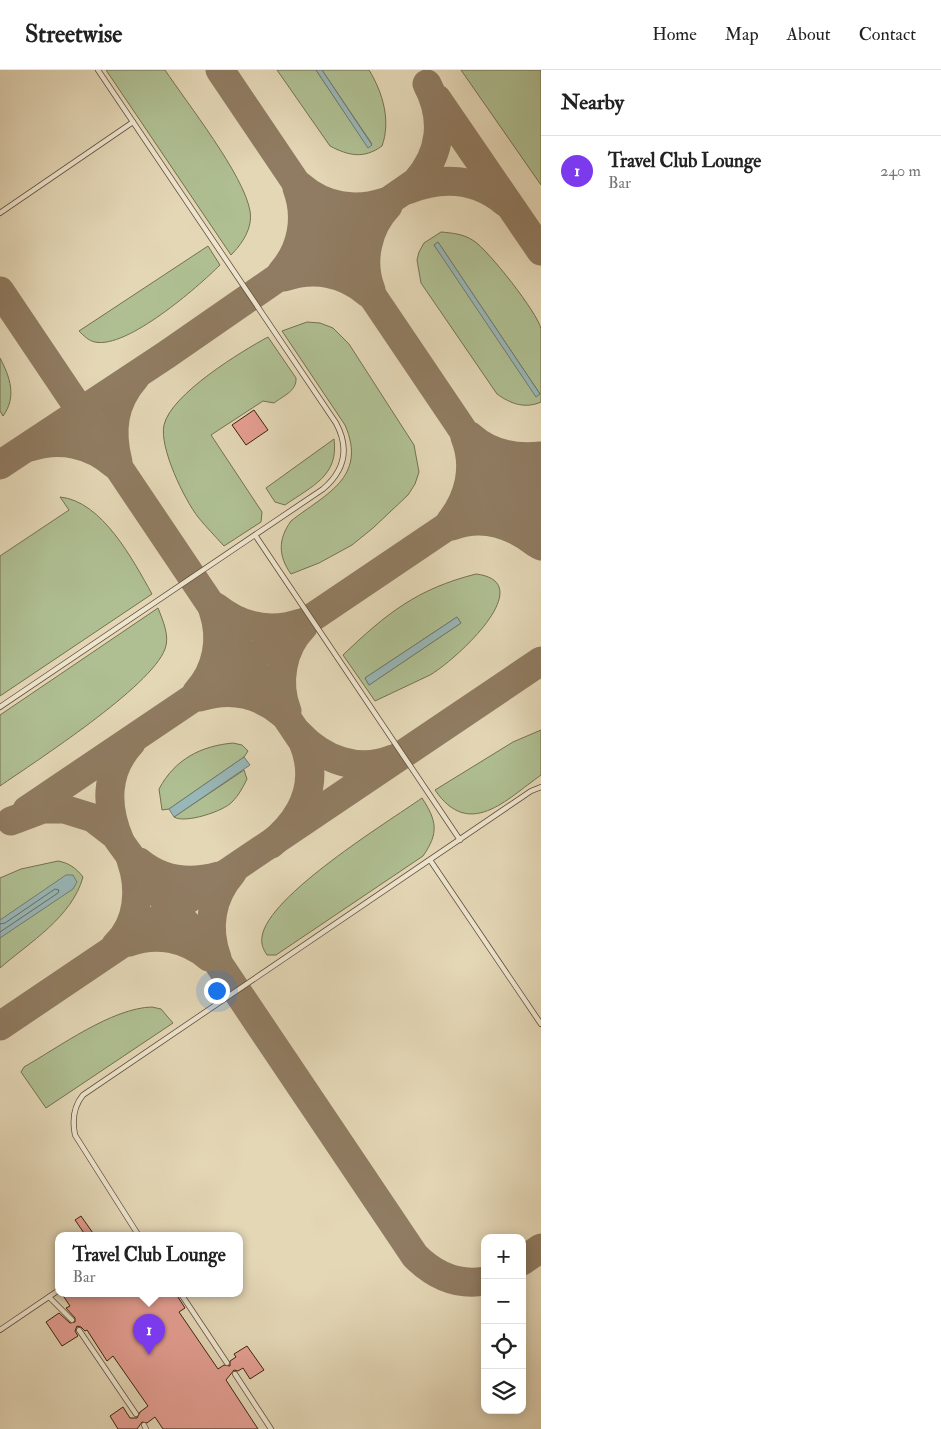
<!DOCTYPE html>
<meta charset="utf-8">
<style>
:root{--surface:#fff;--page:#f2f2f2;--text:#222;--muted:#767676;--line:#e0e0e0;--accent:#7c3aed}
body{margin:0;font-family:"IM FELL Double Pica",serif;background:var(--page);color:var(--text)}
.controls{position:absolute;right:15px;bottom:15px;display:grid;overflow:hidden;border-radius:10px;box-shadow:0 2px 12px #0003}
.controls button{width:45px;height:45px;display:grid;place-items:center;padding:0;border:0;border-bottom:1px solid var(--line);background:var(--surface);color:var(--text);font:25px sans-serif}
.you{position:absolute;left:216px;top:920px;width:18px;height:18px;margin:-12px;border:4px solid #fff;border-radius:50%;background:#1a73e8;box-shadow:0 0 0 8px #1a73e833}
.badge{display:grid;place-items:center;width:32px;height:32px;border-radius:50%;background:var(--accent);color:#fff;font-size:16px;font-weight:700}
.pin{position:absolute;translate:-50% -41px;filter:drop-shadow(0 1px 2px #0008)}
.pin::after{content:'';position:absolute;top:26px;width:18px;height:15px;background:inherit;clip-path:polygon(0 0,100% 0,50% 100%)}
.popup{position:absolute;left:55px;top:1162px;width:188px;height:65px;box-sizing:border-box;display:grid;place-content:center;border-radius:10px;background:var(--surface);filter:drop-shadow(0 1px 4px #0005);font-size:16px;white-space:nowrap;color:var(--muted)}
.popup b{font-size:19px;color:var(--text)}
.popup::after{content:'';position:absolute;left:50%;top:100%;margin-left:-10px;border:10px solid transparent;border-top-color:var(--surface)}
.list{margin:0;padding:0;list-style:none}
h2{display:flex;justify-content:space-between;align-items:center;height:65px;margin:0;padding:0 20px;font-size:21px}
h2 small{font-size:16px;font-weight:400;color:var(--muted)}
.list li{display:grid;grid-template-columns:32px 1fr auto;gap:15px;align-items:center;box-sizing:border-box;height:70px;padding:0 20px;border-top:1px solid var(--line)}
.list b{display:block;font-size:19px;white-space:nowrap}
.list p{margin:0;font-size:16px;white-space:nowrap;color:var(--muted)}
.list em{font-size:16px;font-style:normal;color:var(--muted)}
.icon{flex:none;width:28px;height:28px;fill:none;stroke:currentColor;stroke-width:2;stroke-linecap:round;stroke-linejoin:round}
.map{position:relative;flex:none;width:541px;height:1359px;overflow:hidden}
header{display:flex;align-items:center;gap:30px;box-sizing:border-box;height:70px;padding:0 25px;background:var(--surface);border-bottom:1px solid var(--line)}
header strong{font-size:24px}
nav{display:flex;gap:28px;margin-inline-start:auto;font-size:18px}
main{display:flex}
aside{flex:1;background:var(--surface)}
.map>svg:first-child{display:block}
.green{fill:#afbf92;stroke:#757050;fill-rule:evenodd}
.water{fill:#98b7b7;stroke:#737b73}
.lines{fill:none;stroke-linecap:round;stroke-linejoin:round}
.shore{stroke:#6a6c62;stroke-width:1}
.taxiway{stroke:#907c62;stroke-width:29}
.building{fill:#e59e92;stroke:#3b210d}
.lane-casing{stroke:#654e37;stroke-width:6}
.lane{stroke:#ede5d0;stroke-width:4.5}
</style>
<header>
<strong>Streetwise</strong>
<nav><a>Home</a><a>Map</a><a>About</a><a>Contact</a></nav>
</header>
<main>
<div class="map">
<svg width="541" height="1359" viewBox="0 0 541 1359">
<rect width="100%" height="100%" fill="#e4d7b6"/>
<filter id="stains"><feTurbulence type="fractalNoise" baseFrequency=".004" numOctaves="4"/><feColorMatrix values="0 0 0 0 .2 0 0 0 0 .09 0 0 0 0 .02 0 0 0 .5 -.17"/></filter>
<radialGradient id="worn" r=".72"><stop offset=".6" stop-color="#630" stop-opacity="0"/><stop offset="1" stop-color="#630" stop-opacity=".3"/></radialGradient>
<g class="green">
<path d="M106,0H165C187,33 244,105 250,141C253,158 242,174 231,185Z"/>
<path d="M277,0H316L368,77L372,74L322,0H369C383,23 391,51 382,76C364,89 349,86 330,76Z"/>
<polygon points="461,0 541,0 541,115"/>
<path d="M441,162C452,163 464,164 474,171C488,180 538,243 541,259C541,279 541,311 541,332C525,339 511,334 497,324L421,213L417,190L419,182L424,173ZM438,172L540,324L434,175Z"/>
<path d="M208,176L220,195C198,217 127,279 95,272C89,271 84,266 79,261Z"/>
<path d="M307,252L320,253L333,258L349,274L414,375L419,402L415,414L408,425L373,458L352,475L319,493L291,504C278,486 278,469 291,451C325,424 368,408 345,355L282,261Z"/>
<path d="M268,267L296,308C297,321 283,326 274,333L263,331L211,365L262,442L261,452L224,476C215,466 206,457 198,447C184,429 159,377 164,355C171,324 242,281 268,267Z"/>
<path d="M0,288C10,307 17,327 3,346L0,341Z"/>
<path d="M334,369C339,406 312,416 285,435L275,432L266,418Z"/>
<path d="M60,427C102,431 133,490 152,524L0,626V486L69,440Z"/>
<path d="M476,504C541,512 456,590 430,605C412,614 393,622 375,631L343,585C387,543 417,519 476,504ZM457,547L461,553L369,615L365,608Z"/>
<path d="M158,538C163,551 170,566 165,579C151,617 36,691 0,716V645Z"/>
<path d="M541,660V705C506,730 469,770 435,720L513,672Z"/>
<path d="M233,673L242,675L248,681L244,687L169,739L162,740L159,719C175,689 201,676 233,673Z"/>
<path d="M244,700L247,709C243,717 239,725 232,732C224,741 185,754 174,747Z"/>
<path d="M422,728C437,751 439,763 423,786L276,885H267C263,879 261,874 262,867C267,826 388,752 422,728Z"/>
<path d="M58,791C69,793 76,798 83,807C72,847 30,872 0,898V808L21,799Z"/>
<path d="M152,937L161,939L173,953L46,1038L21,1002L24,997C59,977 112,938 152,937Z"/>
</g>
<g class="water">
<polygon points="316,0 322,0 372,75 368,78"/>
<polygon points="438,172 540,324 536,327 434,175"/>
<polygon points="457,547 461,553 369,615 365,608"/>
<polygon points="244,687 250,695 174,747 169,739"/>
<polygon points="66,805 73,805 77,812 73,819 0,868 0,850"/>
</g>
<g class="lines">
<polyline class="shore" points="0,854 5,853 55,819 59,820 58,823 0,862"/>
<g class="taxiway">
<polyline points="220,0 541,476"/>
<polyline points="437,29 541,181"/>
<path d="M300,116C324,137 355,142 385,132"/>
<path d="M407,120C442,106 476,108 505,132"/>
<path d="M282,202C302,179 308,147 297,118"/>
<path d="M284,207C314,197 344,202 368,223"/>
<path d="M371,220C360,192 367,158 388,136"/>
<path d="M0,221L303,672C320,713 304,747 271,774"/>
<path d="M470,366C490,384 514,389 541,386"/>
<path d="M30,377C60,367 91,374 114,394"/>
<path d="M118,392C110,361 113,333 135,308"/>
<path d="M0,395L166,285L416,112C442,83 445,48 427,14"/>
<path d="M450,452C469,428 477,397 465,367"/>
<path d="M452,456C483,444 513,455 537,474"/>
<path d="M540,471C532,452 533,429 541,410"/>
<path d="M216,537C241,557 271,563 301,553"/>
<path d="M197,622C217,600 223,569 213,540"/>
<path d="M200,627C229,618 258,623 282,643"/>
<path d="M287,641C276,613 282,578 303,557"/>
<path d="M298,663C323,690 358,703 393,689"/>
<polyline points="27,740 541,393"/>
<path d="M11,751L43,739H64L93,748L115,765L149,812L208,878L415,1186C434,1205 457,1216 485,1211"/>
<path d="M120,771C105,737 105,701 131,673"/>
<path d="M139,792C162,811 191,814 219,806"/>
<path d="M129,872C157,862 186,868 209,887"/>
<path d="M116,875C139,853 141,818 131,790"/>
<path d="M217,888C206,858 211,827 232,803"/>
<polyline points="0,956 541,591"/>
<polyline points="522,1191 541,1178"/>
</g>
</g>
<g class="building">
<polygon points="254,340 268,360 246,375 232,355"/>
<polygon points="81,1146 95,1166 86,1166 75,1150"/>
<polygon points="62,1224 176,1224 185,1238 179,1242 218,1299 224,1295 230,1296 230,1291 236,1287 234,1284 247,1276 264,1300 250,1309 243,1298 238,1301 234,1300 226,1310 258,1359 163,1359 155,1347 147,1353 142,1352 137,1359 118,1359 110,1346 123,1337 130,1348 137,1348 140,1342 148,1336 113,1286 107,1291 87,1260 85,1261 81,1257 77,1256 75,1261 78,1266 62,1276 46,1252 59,1243 70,1253 75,1252 75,1248 66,1238 70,1236"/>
</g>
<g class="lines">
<defs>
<g id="lane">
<polyline points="0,143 133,52"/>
<polyline points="255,465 460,770"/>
<path d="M0,637L323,419C344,401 350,379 336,353L98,0"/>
<polyline points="430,790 541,954"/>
<path d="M139,1166L75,1065C72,1050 73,1037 83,1025L531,721L541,717"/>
<polyline points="181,1224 227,1293"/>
<polyline points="49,1227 72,1250"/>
<polyline points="0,1260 59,1220"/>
<polyline points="79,1260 136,1344"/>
<polyline points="235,1304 271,1359"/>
<polyline points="144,1355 146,1359"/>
</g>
</defs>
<use href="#lane" class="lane-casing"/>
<use href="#lane" class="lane"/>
</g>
<rect width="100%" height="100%" filter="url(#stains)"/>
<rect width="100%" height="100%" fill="url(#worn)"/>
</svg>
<div class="controls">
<button>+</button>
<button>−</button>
<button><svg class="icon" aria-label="locate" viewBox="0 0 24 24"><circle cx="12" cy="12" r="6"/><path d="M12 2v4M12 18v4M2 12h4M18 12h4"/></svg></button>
<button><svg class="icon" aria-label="layers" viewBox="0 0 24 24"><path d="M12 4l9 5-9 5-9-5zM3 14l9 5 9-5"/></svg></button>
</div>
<div class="you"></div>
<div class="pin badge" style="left:149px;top:1285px">1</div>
<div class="popup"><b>Travel Club Lounge</b>Bar</div>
</div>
<aside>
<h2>Nearby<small></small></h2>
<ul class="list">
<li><span class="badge">1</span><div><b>Travel Club Lounge</b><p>Bar</p></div><em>240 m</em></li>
</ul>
</aside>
</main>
